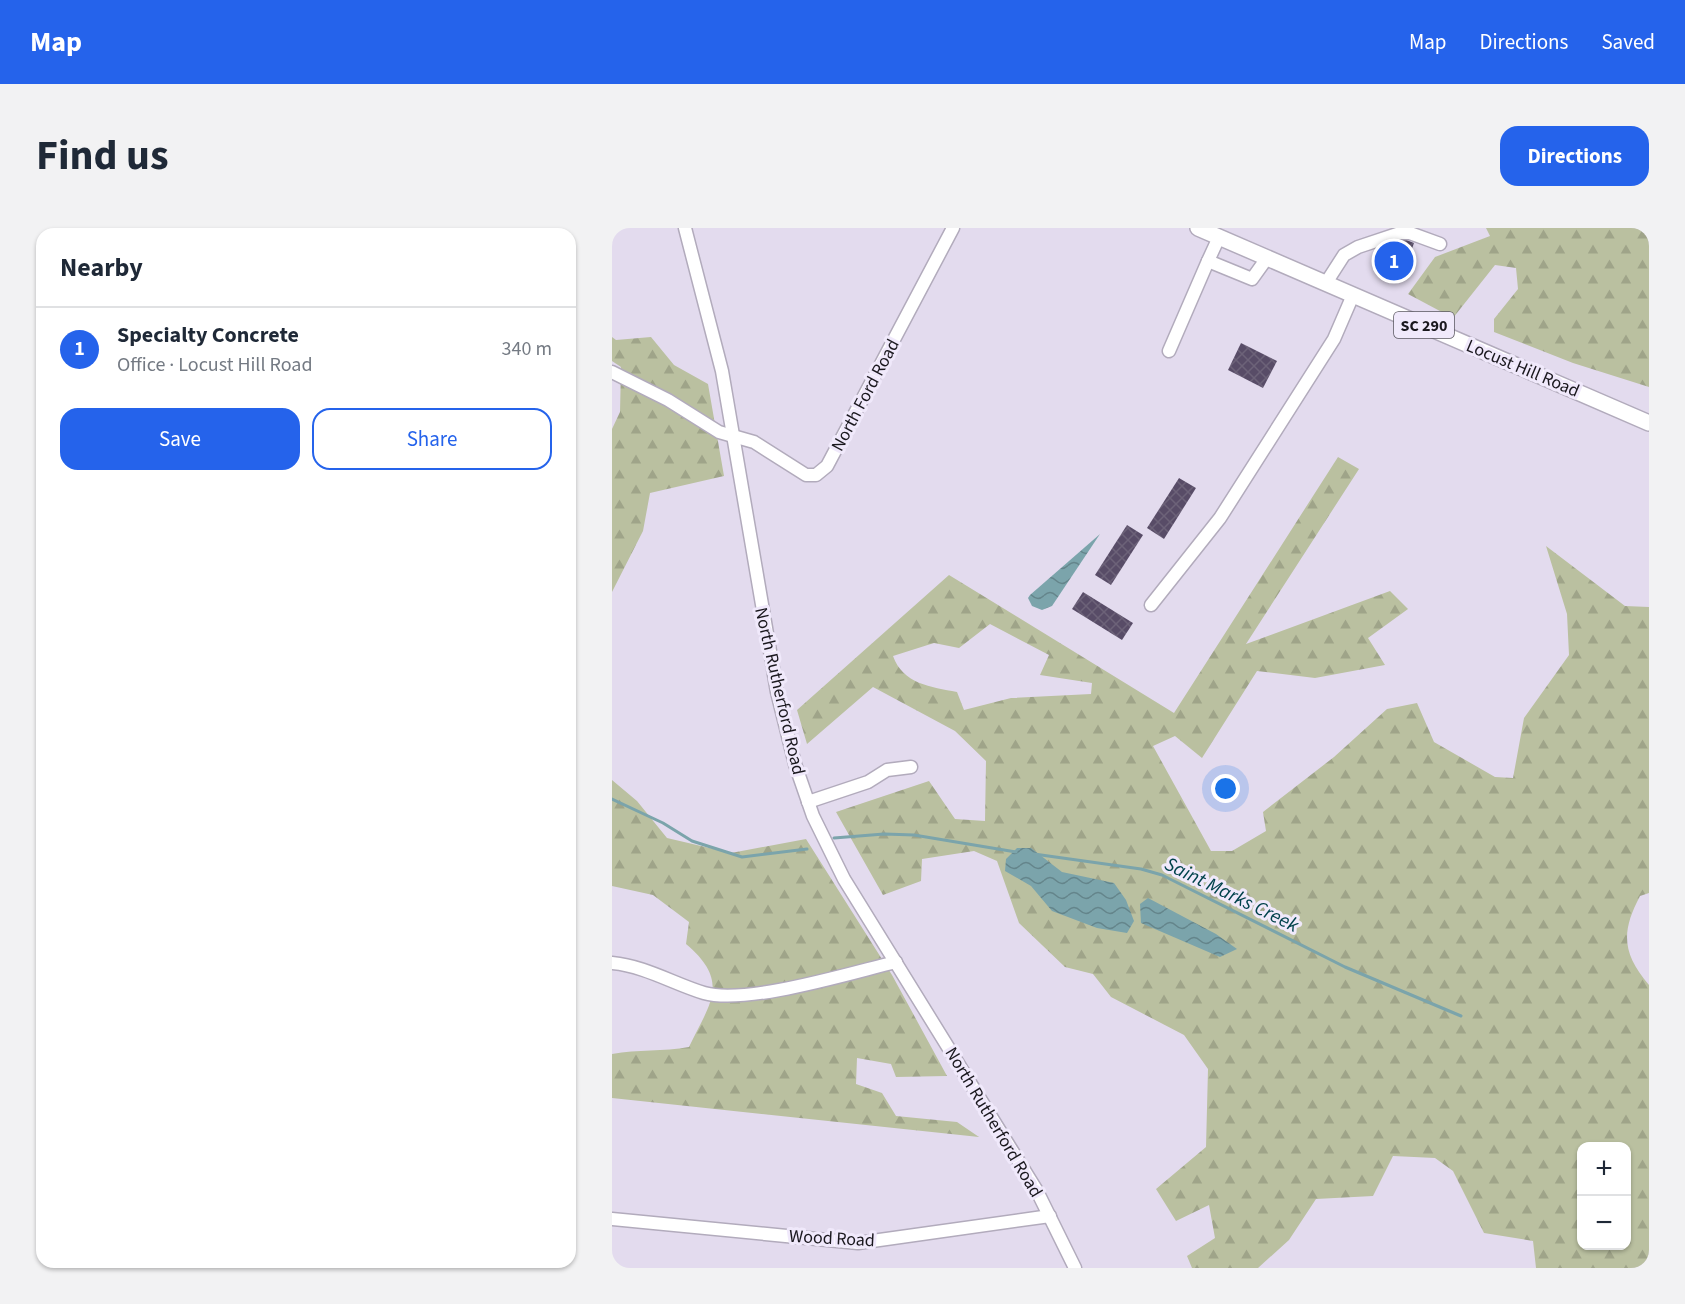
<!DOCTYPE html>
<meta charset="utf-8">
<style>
:root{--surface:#fff;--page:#f2f2f3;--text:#1f2937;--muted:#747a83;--line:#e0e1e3;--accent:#2563eb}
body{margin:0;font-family:"Source Sans 3",sans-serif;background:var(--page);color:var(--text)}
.controls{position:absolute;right:18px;bottom:18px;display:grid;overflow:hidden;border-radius:12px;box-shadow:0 2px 4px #0004}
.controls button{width:54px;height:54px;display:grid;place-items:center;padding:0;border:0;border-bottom:2px solid var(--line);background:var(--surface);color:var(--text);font:30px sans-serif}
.you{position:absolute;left:614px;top:561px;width:21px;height:21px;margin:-15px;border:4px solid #fff;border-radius:50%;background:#1a73e8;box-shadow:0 0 0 9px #1a73e833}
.badge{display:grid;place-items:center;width:39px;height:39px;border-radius:50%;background:var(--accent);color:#fff;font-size:20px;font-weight:700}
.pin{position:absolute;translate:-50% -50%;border:3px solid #fff;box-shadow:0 2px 6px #0006}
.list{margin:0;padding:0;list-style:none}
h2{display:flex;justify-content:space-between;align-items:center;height:78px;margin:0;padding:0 24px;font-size:26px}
h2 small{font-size:20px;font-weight:400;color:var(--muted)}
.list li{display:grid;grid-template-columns:39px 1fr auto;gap:18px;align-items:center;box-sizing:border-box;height:84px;padding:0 24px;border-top:2px solid var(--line)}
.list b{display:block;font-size:22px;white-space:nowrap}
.list p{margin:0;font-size:20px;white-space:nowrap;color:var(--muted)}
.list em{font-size:20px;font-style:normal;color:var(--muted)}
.actions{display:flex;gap:12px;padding:18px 24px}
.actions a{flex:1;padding:14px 0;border:2px solid var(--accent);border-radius:18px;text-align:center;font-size:21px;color:var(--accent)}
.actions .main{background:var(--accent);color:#fff}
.map{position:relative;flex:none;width:1037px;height:1040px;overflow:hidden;border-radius:18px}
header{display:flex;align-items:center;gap:36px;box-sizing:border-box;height:84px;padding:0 30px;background:var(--accent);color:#fff}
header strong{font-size:28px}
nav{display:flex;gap:33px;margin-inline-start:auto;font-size:21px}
.intro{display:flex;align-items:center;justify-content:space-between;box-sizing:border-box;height:144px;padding:0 36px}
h1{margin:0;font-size:42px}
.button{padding:15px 27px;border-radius:18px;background:var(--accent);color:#fff;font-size:21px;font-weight:700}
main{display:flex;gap:36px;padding:0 36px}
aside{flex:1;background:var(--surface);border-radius:18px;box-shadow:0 2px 4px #0004}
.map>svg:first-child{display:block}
.forest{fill:url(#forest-firs);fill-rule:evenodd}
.water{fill:url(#water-waves)}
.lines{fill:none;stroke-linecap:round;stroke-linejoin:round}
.stream{stroke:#7ba4ab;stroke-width:3}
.building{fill:url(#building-cross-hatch)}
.minor-casing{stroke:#b2abbc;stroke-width:15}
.major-casing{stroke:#b2abbc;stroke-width:18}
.minor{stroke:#fff;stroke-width:12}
.major{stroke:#fff;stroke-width:15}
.labels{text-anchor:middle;stroke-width:6;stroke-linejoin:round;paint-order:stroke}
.shield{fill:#f0e9fb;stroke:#5a5760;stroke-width:1.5}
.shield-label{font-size:16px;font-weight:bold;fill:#1a181e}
.street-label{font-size:18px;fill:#1a181e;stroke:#f0e9fb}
.water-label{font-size:20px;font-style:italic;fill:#00424b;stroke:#f0e9fb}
</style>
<header>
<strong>Map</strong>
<nav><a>Map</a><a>Directions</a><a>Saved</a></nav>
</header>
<div class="intro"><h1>Find us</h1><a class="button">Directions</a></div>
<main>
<aside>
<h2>Nearby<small></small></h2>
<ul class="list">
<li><span class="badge">1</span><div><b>Specialty Concrete</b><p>Office · Locust Hill Road</p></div><em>340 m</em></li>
</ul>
<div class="actions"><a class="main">Save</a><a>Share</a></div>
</aside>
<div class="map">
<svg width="1037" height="1040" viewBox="0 0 1037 1040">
<defs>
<pattern id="forest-firs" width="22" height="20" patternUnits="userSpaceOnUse" patternTransform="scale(1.5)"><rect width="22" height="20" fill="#bac0a0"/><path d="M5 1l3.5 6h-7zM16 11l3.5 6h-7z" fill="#9fa489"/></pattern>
<pattern id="water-waves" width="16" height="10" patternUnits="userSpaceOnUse" patternTransform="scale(1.5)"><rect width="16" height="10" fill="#7ba4ab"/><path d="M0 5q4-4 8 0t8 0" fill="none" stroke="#64858b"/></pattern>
<pattern id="building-cross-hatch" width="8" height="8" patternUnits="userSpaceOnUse" patternTransform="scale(1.5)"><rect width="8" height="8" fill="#584c67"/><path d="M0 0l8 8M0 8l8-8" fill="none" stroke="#6c6278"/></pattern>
</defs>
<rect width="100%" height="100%" fill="#e3dbee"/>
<g class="forest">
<polygon points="874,0 1037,0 1037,159 961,135 882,104 882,91 906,61 904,40 883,37 841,90 796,66 823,29 878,8"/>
<polygon points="0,109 4,112 39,109 62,137 96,156 112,248 38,265 31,303 0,364 0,201 8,184 9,139 0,133"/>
<path d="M726,229L747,241L634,416L778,363L796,381L756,410L773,437L703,450L645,443L590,530L563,508L541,518L599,623H620L654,603L651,584L722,529L775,481L805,475L822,514L883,549L901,550L912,490L957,427L955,386L934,318L1013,378L1037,379V665L1028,668C1009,704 1010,725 1037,757V1040H924L921,1013L872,1005L841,943L823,930L781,928L761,968L704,971L677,1012L646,1040H580L575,1028L603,1010L597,977L564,993L544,961L594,919L596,841L572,807L499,769L481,746L453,739L407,695L385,633L362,623L310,631L309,653L271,667L224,584L317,553L343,591L373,593L374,533L343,503L261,459L195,516L185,482L337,347L562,485ZM378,396L437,427L428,447L480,455L479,466L399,470L352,482L345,464C319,459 291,456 281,428L322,415L347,420ZM969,918H1014V1018H969Z"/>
<path d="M0,552L25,573L55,610L119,625L194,611L280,747L335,848L284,849L279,836L245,830L244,856L270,865L284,888L345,894L367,909L0,870V826C26,821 51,824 77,819C98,775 119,754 74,716L77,694L41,667L0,658Z"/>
</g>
<g class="water">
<polygon points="488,306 440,378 430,382 420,378 416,370 418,367"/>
<polygon points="405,620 419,620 450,644 502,655 514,672 522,693 515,705 485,700 440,683 419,658 393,643 394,631"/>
<polygon points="536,670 604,706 625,721 608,729 529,695 528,676"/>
</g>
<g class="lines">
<g class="stream">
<polyline points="0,571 51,595 80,613 130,629 195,621"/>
<polyline points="222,610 272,606 302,607 404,624"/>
<polyline points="422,626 529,641 550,647 733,739 849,788"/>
</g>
</g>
<g class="building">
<polygon points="787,9 802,15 792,43 772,34 777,20 783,22"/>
<polygon points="629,115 665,133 651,160 616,142"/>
<polygon points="567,250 584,260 552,311 535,300"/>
<polygon points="515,297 531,307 499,357 483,347"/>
<polygon points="471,364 521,395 510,412 460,381"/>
</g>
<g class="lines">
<defs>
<g id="minor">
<polyline points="73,0 110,143 165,464 183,536 201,588 232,651 425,963 463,1040"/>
<polyline points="607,9 596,33 640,51 655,30"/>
<polyline points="714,55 732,27 746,19 788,5 798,5 828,16"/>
<polyline points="557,123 596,33"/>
<polyline points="0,144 56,172 107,204 142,214 194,247 204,247 215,238 341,0"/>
<polyline points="539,377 608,290 722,111 741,67"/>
<polyline points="196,574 256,554 275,542 299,539"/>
<path d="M0,735C33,738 62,756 92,765C135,777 238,745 284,734"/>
<polyline points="0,991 246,1015 438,988"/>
</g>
<polyline id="major" points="586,0 1037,195"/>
</defs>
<use href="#minor" class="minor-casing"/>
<use href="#major" class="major-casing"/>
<use href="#minor" class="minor"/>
<use href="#major" class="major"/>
</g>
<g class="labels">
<rect class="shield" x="782" y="84" width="60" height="26" rx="4.5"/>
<g class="shield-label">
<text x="812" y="103">SC 290</text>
</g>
<g class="street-label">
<text transform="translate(911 140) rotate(23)" y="6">Locust Hill Road</text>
<text transform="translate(253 167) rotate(-62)" y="6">North Ford Road</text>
<text transform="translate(168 463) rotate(77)" y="6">North Rutherford Road</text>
<text transform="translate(382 894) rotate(59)" y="6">North Rutherford Road</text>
<text transform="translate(220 1010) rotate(3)" y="6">Wood Road</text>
</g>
<g class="water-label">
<text transform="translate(620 666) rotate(26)" y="7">Saint Marks Creek</text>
</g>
</g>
</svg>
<div class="controls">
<button>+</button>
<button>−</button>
</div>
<div class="you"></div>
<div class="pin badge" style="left:782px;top:33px">1</div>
</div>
</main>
